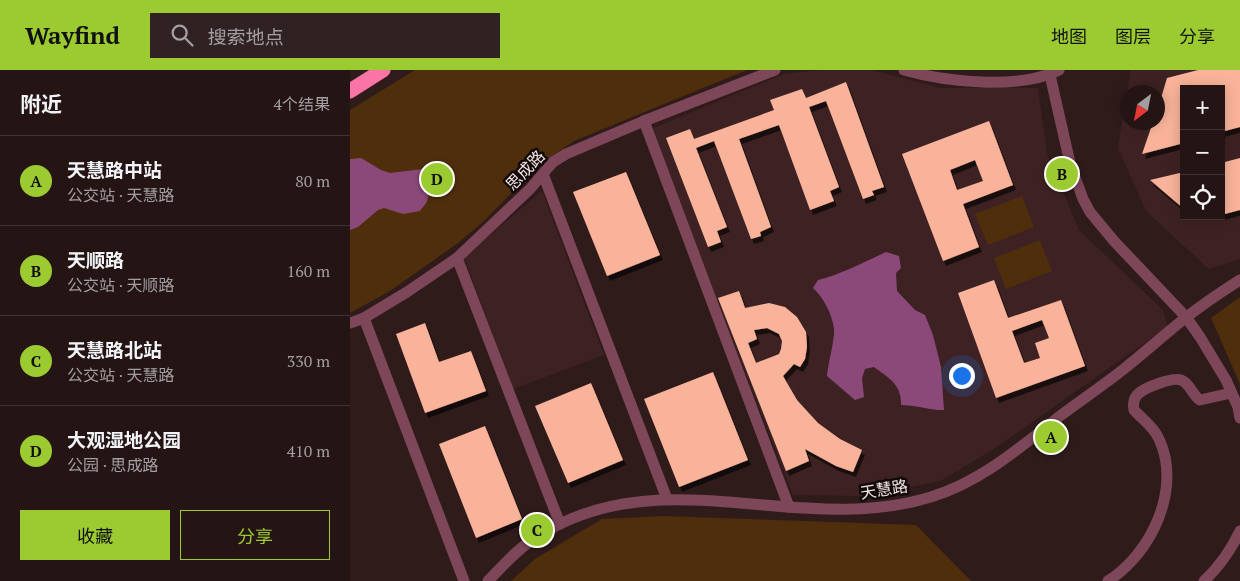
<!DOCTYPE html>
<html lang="zh">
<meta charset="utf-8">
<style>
:root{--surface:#241414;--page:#302122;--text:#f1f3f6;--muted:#a39ea0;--line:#413334;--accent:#9cca31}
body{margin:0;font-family:"PT Serif","Noto Sans SC",serif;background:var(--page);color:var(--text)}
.controls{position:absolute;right:15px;top:15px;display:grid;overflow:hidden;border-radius:0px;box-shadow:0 2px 12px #0003}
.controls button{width:45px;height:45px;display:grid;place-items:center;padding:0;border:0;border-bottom:1px solid var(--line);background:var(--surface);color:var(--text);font:25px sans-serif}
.compass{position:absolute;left:770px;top:15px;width:45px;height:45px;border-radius:50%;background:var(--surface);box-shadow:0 2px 12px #0003;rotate:212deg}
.you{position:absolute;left:611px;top:305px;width:18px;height:18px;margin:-12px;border:4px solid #fff;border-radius:50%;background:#1a73e8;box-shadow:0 0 0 8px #1a73e833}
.badge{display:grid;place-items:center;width:32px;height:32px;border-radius:50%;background:var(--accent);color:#111;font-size:16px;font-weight:700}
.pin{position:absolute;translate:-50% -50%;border:2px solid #fff;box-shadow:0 1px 5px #0006}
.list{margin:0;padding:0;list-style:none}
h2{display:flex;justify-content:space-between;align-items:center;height:65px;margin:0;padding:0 20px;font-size:21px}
h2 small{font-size:16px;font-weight:400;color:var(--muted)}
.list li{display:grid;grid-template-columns:32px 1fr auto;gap:15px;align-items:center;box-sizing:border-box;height:90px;padding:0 20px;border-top:1px solid var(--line)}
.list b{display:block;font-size:19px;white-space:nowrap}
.list p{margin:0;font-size:16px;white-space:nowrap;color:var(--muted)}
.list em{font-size:16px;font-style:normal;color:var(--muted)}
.actions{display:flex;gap:10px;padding:15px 20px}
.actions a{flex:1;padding:11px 0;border:1px solid var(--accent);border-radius:0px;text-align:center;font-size:18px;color:var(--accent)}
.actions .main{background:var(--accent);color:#111}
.icon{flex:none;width:28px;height:28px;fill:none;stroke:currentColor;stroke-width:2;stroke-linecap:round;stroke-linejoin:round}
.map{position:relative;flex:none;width:890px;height:511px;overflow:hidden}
header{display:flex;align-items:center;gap:30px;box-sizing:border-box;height:70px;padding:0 25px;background:var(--accent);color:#111}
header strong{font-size:24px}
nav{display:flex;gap:28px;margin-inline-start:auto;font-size:18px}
.search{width:350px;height:45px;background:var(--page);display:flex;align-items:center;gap:12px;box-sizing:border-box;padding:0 18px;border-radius:0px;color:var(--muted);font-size:19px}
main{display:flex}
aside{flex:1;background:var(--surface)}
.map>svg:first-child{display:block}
.built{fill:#3e2223;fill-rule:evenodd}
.green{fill:#4f2e0c}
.water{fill:#8b497a}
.building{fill:#f9b39a;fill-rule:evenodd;filter:url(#shadow)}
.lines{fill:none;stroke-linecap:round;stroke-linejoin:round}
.minor{stroke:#7d4759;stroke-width:11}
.highway{stroke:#fa74a6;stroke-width:15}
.labels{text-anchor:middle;stroke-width:5;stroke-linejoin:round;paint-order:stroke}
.street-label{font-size:16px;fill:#f3e4e3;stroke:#120909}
</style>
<header>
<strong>Wayfind</strong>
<div class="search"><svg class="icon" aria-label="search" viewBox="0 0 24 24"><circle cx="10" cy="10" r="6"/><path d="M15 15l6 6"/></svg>搜索地点</div>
<nav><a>地图</a><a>图层</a><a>分享</a></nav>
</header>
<main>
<aside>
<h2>附近<small>4个结果</small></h2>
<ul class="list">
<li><span class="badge">A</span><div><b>天慧路中站</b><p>公交站 · 天慧路</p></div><em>80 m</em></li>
<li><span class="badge">B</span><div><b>天顺路</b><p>公交站 · 天顺路</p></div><em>160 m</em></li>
<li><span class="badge">C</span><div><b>天慧路北站</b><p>公交站 · 天慧路</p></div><em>330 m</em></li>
<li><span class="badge">D</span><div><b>大观湿地公园</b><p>公园 · 思成路</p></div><em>410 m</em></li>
</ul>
<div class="actions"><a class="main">收藏</a><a>分享</a></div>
</aside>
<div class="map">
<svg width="890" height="511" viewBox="0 0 890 511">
<defs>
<filter id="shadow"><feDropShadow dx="3" dy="5" stdDeviation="0" flood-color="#0009"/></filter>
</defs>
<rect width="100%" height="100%" fill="#301b1b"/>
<g class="built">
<polygon points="469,0 522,0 590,18 688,18 697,84 729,160 813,240 817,257 644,379 590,411 515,426 443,425 301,59 434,4"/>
<path d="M781,0H890V189L859,199L796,141L768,78ZM834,19H871V146H834ZM778,22H808V52H778Z"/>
<polygon points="192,121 254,285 163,319 114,187"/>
</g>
<g class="green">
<polygon points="65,0 397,0 224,71 190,94 134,151 108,173 40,221 0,243 0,40"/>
<polygon points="672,126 684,157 638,175 625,144"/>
<polygon points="690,170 702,201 656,219 644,188"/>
<polygon points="890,227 890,314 861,248"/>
<polygon points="313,446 566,455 621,511 161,511 185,489 252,449"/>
</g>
<g class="water">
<path d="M11,88L31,100L40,103L73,99C79,107 81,121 77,131C76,134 72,138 70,141L53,144L34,138L28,140L8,157L0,160V89Z"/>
<path d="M536,182L549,186L551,198L546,203L547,221L565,240L575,245L583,265L591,297L594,340C584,341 565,335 551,335C552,315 539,308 524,297L515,299L512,308L514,327L505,330L477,306C478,293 485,269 484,259C482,244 474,228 463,218L468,210C492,204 514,192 536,182Z"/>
</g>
<g class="building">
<polygon points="848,0 890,0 890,57 871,62 871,19 834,19 834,73 792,84 803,52 808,52 808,38 817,8"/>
<polygon points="496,12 534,117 522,121 524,125 513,129 476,31 459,37 489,117 480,121 484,131 460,140 429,55 389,69 421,157 410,162 411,166 401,169 364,71 346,78 377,157 367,161 371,172 358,177 316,68 340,59 344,69 424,40 420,30 452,19 456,28"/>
<path d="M639,51L663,115L613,134L629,177L593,191L552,84ZM625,90L633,111L607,120L600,100Z"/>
<polygon points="890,88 890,140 871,145 871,93"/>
<polygon points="276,102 310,185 257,206 223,122"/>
<polygon points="834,102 834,139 800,110"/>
<path d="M644,210L658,248L711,230L735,296L646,328L608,223ZM692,250L699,268L685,273L690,288L674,293L662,261Z"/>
<path d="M389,221L395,238L419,233L435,237L447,247L456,262L457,277L455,289L450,297L444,294L433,306L447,330L468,353L490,369L512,380L503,402L486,396L455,379L459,391L436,401L368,228ZM417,258L429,264L432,271L431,279L429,284L406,293L398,273L407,269L404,260Z"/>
<polygon points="75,253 89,292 121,281 136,321 75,343 46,264"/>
<polygon points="363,302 398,390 329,417 294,329"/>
<polygon points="241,313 273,390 218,413 185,336"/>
<polygon points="135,356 172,449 126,468 89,374"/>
</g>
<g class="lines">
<g class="minor">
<path d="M554,0C596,12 669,20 709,0"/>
<polyline points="700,5 720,93 733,129 740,142 764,171 836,247 850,267 876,310 888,337 890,348"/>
<polyline points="294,51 439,437"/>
<polyline points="193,104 317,429"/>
<polyline points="107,188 210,454"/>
<polyline points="14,248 114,511"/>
<polyline points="0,253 14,248 57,222 107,188 180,119 203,92 216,84 294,51 425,0"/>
<path d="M138,511C153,496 167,479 185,468C310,386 447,468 581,427C630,412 670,378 710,346C731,330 754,315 775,298C795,282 814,265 834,249C852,235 871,222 890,210"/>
<path d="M758,511C802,483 832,418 809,369C804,357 793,350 784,340C783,335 783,330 787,325C793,318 822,307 831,310C840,313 842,325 850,330L881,323"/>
<path d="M854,511C869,497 881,480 890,461"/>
</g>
<polyline class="highway" points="0,21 33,0"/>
</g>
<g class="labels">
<g class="street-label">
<text transform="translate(175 100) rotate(-46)" y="6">思成路</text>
<text transform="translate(534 419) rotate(-9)" y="6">天慧路</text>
</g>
</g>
</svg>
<div class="controls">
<button>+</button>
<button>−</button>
<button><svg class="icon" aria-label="locate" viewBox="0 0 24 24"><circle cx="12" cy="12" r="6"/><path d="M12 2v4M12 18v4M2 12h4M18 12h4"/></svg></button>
</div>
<svg class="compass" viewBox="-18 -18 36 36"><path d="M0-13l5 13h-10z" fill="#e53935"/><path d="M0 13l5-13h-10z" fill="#a39ea0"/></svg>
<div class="you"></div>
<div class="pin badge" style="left:701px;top:367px">A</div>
<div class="pin badge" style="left:712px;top:104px">B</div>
<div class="pin badge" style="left:187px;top:460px">C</div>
<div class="pin badge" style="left:87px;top:109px">D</div>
</div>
</main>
